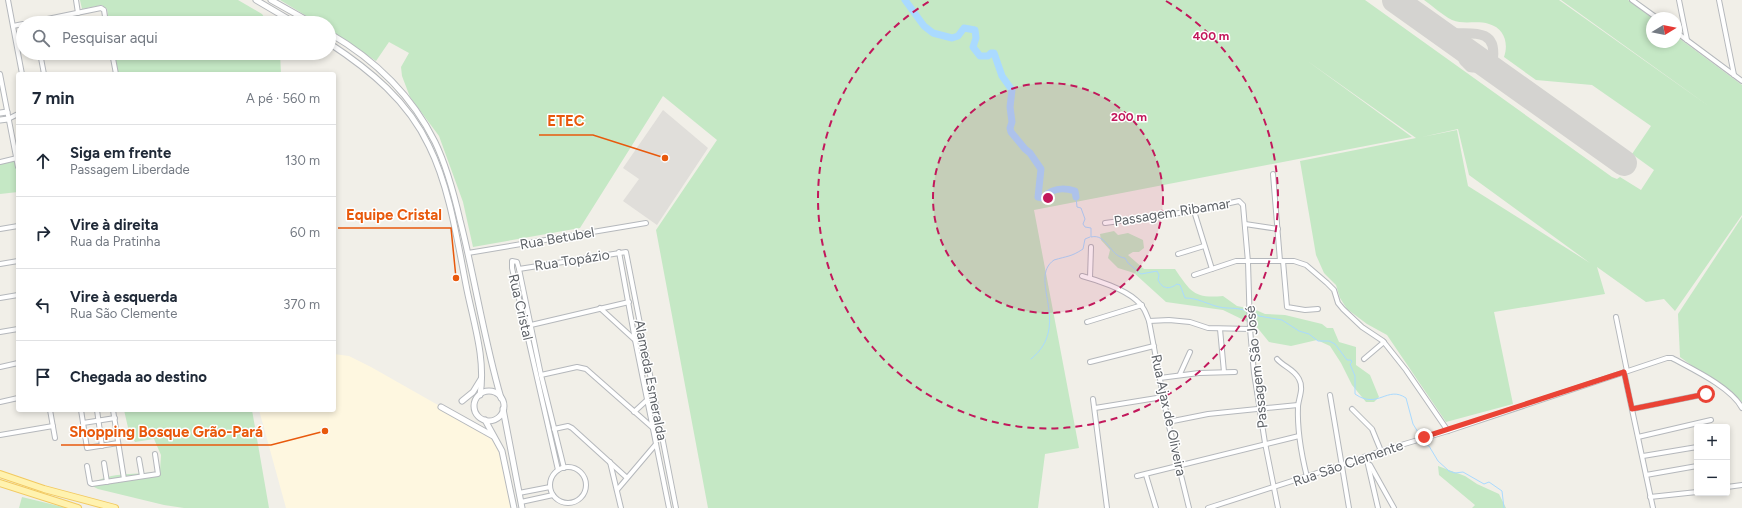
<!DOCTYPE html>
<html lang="pt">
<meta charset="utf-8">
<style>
:root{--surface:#fff;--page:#f6f6f7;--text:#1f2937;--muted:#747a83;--line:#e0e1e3}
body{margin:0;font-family:Figtree,sans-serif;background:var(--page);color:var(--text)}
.controls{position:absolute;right:12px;bottom:12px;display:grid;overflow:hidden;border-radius:4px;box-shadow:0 2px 6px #0003}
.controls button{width:36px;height:36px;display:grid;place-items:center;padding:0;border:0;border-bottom:1px solid var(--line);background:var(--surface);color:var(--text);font:20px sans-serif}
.compass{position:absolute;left:1646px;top:12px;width:36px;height:36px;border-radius:50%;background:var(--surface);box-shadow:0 2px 6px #0003;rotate:80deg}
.stop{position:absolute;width:12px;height:12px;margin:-9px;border:3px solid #ea4335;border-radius:50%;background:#fff}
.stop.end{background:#ea4335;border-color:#fff;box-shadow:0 1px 4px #0008}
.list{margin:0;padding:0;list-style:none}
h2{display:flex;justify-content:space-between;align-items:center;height:52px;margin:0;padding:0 16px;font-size:17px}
h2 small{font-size:13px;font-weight:400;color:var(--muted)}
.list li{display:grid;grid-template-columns:26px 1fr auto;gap:12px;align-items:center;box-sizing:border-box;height:72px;padding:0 16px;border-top:1px solid var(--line)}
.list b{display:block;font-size:15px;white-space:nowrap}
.list p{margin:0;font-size:13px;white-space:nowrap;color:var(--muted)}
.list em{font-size:13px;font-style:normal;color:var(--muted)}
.icon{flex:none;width:22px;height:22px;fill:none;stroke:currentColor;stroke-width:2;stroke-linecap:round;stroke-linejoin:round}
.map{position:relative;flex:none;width:1742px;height:508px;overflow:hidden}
.search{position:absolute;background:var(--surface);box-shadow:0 2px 6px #0003;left:16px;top:16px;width:320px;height:44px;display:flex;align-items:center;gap:10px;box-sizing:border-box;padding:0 14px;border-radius:22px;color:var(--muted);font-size:15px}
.panel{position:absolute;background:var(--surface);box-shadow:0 2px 6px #0003;left:16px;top:72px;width:320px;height:340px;border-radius:4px}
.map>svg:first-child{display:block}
.commercial{fill:#fef7e0}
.industrial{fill:#e0deda}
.green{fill:#c5e8c5;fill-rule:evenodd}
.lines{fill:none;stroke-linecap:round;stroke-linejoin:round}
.stream{stroke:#aadaff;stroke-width:1}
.river{stroke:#aadaff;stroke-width:7}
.taxiway{stroke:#d4d3d0;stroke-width:10}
.runway{stroke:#d4d3d0;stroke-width:26}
.minor-casing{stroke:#b5b8bc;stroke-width:6}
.tertiary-casing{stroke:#b5b8bc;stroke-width:7}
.primary-casing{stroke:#f2c960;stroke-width:8}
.minor{stroke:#fff;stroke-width:4}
.tertiary{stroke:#fff;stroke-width:5}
.primary{stroke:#fff2af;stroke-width:6}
.route{stroke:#ea4335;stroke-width:5}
.ring{fill:none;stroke:#c2185b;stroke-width:2;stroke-dasharray:7 5}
.labels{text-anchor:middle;stroke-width:3;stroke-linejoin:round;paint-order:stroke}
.street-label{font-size:14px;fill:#5f6368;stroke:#fff}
.centre{fill:#c2185b;stroke:#fff;stroke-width:2}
.ring-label{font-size:12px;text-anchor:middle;font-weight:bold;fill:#c2185b;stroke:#fff;stroke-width:3;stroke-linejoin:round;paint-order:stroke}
.leader{fill:none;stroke:#e8590c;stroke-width:1.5}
.callout-dot{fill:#e8590c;stroke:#fff;stroke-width:1.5}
.callout-label{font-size:15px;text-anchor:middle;font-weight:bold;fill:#e8590c;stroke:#fff;stroke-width:3;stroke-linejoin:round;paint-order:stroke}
</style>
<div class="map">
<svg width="1742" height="508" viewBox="0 0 1742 508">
<rect width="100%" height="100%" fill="#f1efe8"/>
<polygon class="commercial" points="334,354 349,356 371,367 482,430 491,437 502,451 514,508 286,508 259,410 334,410"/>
<polygon class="industrial" points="663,110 708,148 657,225 623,201 639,179 623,168"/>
<g class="green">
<polygon points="80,0 238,0 262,14 268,23 109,23 107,9 102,5 82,9"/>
<path d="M280,0H1365L1612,177L1617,179L1620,177L1641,190L1654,170L1632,154L1651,126L1592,85L1536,80L1504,57C1509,43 1504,28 1489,24C1477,20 1464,25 1452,20C1442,15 1433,6 1424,0H1559L1710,107L1561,0H1628L1652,18V42H1676V36L1742,85V215L1675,311L1664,299L1646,302L1597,267L1605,294L1494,312L1513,404L1446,422L1387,335L1367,324L1347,309L1340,298L1336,285L1324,273L1316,255L1300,161L1416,138L1306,60L1412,137L1034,210L1079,448L1045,454L1038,508H708L656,230L717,140L663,96L580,228L473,247L463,202L439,136L410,97L402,76L401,67L409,53L389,42L376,61L329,30V23H318ZM1458,129L1469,175L1590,263L1468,186L1457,130L1422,137Z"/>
<polygon points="115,53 280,53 281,74 118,74"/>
<polygon points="15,160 18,174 18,192 0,194 0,163"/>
<polygon points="1742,217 1742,402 1680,357 1678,314"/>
<path d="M1114,231L1118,235L1128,233L1143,240L1144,248L1139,252H1133L1128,255L1144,269H1175C1190,291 1194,299 1223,296L1237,306L1256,310L1265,314L1285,315L1322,324L1327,328H1333L1339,342L1356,347V365L1370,375L1379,397L1374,402H1366L1352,385L1341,363L1330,346L1317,340L1291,346L1269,342L1256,326L1223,310L1166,302L1134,273L1118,268L1108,258L1110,250L1101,240L1100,234Z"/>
<path d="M124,410H252L269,508H184L164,505L98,489L90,485C112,470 137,476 160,471L161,455L154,439L135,442L129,432Z"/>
<polygon points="1438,466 1465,476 1477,484 1499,494 1506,508 1472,508 1475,505 1439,475"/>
<polygon points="22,497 67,508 19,508"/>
</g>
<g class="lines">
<g class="stream">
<path d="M1076,197L1077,207L1081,208L1085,219L1083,224L1085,227L1091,228V237C1107,233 1110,257 1125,258L1128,263L1141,274L1157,271L1159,275L1158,280C1163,290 1170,289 1177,284L1180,285L1185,298C1198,298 1207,304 1219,307C1229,309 1237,307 1247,311"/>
<path d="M1251,311L1259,316L1282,320L1299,331L1309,334L1318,341H1329L1335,344L1347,360H1351L1352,362L1350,364L1355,376V394C1378,410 1387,385 1406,398L1413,424L1421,437"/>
<path d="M1031,359C1073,325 1027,279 1054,260C1067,256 1071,257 1083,249L1085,239L1090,237"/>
<polyline points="1422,440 1423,444 1429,446 1438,461 1449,471 1455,473 1463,472 1484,484 1489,482 1502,491 1504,508"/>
</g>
<path class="river" d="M905,0L924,26L933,33L952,38L958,36L964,28L975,30L976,38L973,47L980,56H988L991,53H994L1002,76L1012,90L1010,107L1012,122L1010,128L1011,132L1025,149L1030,153L1041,169L1038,197L1043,198C1052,188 1062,187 1075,191L1076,197"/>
<path class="taxiway" d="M1412,11C1421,17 1433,30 1443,32C1462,37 1497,23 1493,58C1487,66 1480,69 1470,67L1464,61L1457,45L1433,28"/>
<polyline class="runway" points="1395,0 1624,163"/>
<defs>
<g id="minor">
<polyline points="8,0 22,74"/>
<polyline points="76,0 78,13"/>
<polyline points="1632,0 1657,18"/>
<polyline points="1679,0 1687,40"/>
<polyline points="1719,0 1734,75"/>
<polyline points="28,23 101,8 104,10 106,23"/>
<polyline points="13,26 23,24"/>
<polyline points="1676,32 1742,81"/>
<polyline points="40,53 44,74"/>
<polyline points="112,53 116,74"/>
<polyline points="0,74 18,167"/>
<polyline points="8,119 18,114"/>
<polyline points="0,162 17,158"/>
<polyline points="1273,174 1280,261"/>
<polyline points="1194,211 1212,269"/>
<polyline points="1105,223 1194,211 1239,201 1243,205 1248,262 1250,329 1254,373 1265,443 1278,508"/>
<polyline points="1245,224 1278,229"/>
<polyline points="0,229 18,226"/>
<polyline points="619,252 635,340 669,508"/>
<polyline points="468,253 646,223"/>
<polyline points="1178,254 1204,246"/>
<polyline points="1283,261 1287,307 1305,310 1318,309"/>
<polyline points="0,264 18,261"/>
<polyline points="519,269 626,252 676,508"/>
<polyline points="1194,275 1236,261 1294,261 1306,265 1327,283 1334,290 1338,303 1343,309 1362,327 1383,341 1406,370 1448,431"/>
<path d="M1082,276C1097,280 1124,289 1136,300C1143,305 1146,313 1149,321L1168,422L1189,508"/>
<polyline points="1090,278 1091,247"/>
<polyline points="0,298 18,295"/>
<polyline points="600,308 635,340"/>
<polyline points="1616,317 1627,371"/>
<polyline points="1149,321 1169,320 1190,322 1208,328 1250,329"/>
<polyline points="1087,322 1142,305"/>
<polyline points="531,325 629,302"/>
<polyline points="1220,329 1224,372"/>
<polyline points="0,332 18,329"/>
<path d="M1277,359C1284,367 1294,369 1299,379C1304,388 1299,397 1298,406C1297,430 1301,453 1307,477"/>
<polyline points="1364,359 1384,342"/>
<polyline points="1090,362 1154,346"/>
<polyline points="0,367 18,363"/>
<polyline points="1624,372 1653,508"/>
<polyline points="1180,374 1190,352"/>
<polyline points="541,375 577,367 586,369 653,428"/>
<polyline points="1160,378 1199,373 1235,372"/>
<polyline points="1330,395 1349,508"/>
<polyline points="1093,399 1107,508"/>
<polyline points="0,402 18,398"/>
<polyline points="1095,408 1163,397"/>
<polyline points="1352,409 1372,429 1381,451"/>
<polyline points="1632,409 1706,394"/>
<polyline points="50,410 55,438"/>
<polyline points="81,410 87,448 118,443"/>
<polyline points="97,410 102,446"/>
<polyline points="113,410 124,479"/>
<polyline points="634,412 647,400"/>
<polyline points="1168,422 1208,414 1298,405"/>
<polyline points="83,423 115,418"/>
<polyline points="554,429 568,426 572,428 626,477"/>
<polyline points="0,435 53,426"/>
<polyline points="1638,437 1711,420"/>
<polyline points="1366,456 1378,508"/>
<polyline points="1643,456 1697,447"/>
<polyline points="139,459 142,476"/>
<polyline points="610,462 621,508"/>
<polyline points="104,463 107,482"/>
<polyline points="1370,465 1394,508"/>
<polyline points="87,466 90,483 92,484 158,474 155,454"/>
<circle cx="568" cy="485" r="18"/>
<polyline points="558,470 512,268 512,261 517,262 519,269 541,375 564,468"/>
<polyline points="1146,475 1156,508"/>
<polyline points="1646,475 1697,466"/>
<polyline points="1137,476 1299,436"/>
<polyline points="1727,487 1742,485"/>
<polyline points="617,490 656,444"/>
<polyline points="519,493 550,487"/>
<polyline points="1650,497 1697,492"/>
<polyline points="521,502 553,495"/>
<path d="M1208,508L1342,465L1381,451L1448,431L1667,358H1672C1692,369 1731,387 1742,408"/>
</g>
<g id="tertiary">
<polyline points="256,0 295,23"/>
<polyline points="271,0 312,23"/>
<path d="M329,33C374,59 412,96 435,142C447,167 454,194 460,220C475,279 484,340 501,398"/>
<path d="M329,43C370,70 408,101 429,146C450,188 458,245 467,290C474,324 486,360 480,395"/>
<polyline points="0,113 7,112"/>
<polyline points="0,120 8,119"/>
<circle cx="489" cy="406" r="15"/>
<polyline points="462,401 473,392 481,379"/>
<polyline points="441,407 493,436"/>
<polyline points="503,409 522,508"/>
<polyline points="485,420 502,451 514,508"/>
</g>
<g id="primary">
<polyline points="0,474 44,489 115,508"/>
<polyline points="0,483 78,508"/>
</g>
</defs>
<use href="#minor" class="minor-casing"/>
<use href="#tertiary" class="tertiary-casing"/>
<use href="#primary" class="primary-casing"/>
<use href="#minor" class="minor"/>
<use href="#tertiary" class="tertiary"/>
<use href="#primary" class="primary"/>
</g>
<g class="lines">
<polyline class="route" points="1424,437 1624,372 1632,409 1706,394"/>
</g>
<circle cx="1048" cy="198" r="115" fill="#c2185b" fill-opacity=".12"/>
<g class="ring">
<circle cx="1048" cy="198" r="115"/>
<path d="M1166 1A230 230 0 1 1 930 1"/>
</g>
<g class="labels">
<g class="street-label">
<text transform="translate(1172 212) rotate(-9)" y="5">Passagem Ribamar</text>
<text transform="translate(557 238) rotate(-10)" y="5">Rua Betubel</text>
<text transform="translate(572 260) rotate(-9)" y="5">Rua Topázio</text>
<text transform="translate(521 307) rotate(77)" y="5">Rua Cristal</text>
<text transform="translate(1256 367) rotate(-96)" y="5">Passagem São José</text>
<text transform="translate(651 380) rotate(79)" y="5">Alameda Esmeralda</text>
<text transform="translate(1169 415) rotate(78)" y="5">Rua Ajax de Oliveira</text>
<text transform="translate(1348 463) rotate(-19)" y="5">Rua São Clemente</text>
</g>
</g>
<circle cx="1048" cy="198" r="6" class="centre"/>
<g class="ring-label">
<text x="1211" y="40">400 m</text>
<text x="1129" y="121">200 m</text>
</g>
<path class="leader" d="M665 158L593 135H539M456 278L451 228H338M325 431L271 445H61"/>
<g class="callout-dot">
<circle cx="665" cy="158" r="4"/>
<circle cx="456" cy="278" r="4"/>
<circle cx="325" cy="431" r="4"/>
</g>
<g class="callout-label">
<text x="566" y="126">ETEC</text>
<text x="394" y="220">Equipe Cristal</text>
<text x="166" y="437">Shopping Bosque Grão-Pará</text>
</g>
</svg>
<div class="controls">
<button>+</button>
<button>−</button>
</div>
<svg class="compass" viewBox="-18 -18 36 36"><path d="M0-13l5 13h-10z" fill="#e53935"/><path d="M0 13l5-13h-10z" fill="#747a83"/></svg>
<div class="stop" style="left:1706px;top:394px"></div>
<div class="stop end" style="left:1424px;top:437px"></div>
<div class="search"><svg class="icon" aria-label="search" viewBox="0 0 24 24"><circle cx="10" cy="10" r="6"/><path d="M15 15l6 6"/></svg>Pesquisar aqui</div>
<section class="panel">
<h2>7 min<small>A pé · 560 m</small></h2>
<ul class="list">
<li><svg class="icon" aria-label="ahead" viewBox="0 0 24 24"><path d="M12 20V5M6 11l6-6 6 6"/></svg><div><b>Siga em frente</b><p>Passagem Liberdade</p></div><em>130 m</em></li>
<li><svg class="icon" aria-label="right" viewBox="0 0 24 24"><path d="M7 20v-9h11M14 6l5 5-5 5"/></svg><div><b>Vire à direita</b><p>Rua da Pratinha</p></div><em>60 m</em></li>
<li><svg class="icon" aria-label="left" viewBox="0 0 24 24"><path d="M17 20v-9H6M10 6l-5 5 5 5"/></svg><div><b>Vire à esquerda</b><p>Rua São Clemente</p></div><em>370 m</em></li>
<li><svg class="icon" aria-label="arrive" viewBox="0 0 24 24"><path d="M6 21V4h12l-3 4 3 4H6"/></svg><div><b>Chegada ao destino</b></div></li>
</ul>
</section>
</div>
